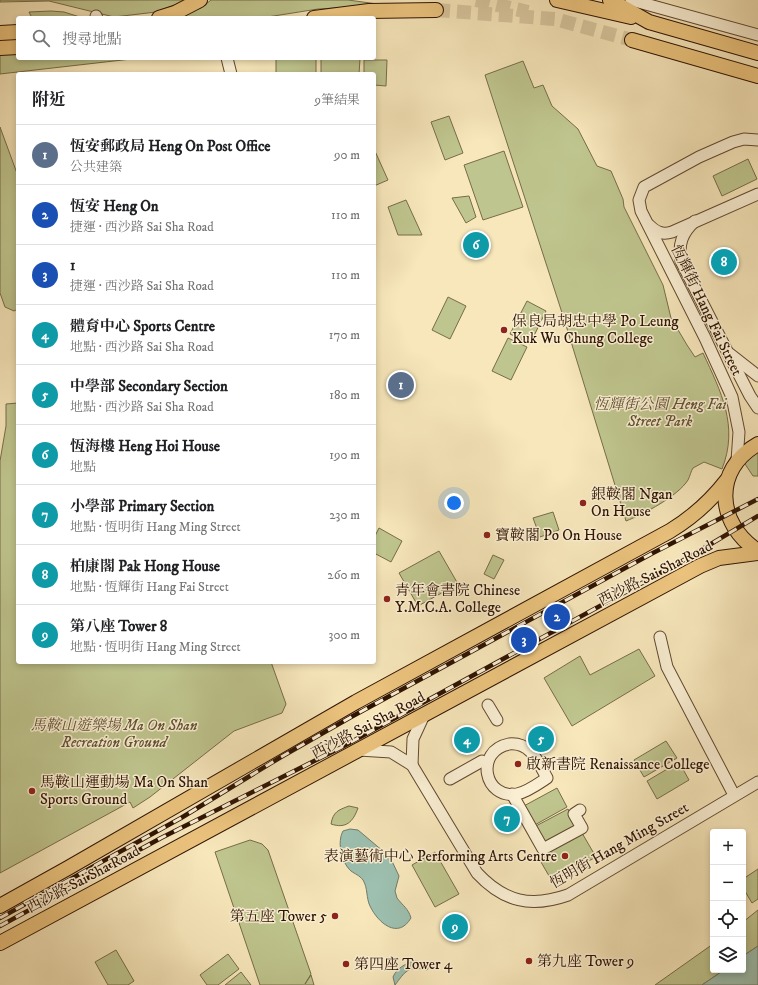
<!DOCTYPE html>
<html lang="zh-TW">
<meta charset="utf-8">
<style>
:root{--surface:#fff;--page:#f6f6f6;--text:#202124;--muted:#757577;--line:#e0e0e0;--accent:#1a73e8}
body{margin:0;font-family:"IM FELL DW Pica","Noto Serif TC",serif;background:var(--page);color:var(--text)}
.controls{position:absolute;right:12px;bottom:12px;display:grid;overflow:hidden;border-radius:4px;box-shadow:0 2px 6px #0003}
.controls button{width:36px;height:36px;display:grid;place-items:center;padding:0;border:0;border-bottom:1px solid var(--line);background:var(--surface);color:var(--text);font:20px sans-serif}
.you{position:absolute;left:454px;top:503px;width:14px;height:14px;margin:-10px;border:3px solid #fff;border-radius:50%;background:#1a73e8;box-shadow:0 0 0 6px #1a73e833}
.badge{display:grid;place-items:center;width:26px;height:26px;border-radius:50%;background:var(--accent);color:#fff;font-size:13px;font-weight:700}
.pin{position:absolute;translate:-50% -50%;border:2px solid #fff;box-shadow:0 1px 4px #0006}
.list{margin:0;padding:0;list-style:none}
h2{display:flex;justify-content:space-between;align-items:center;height:52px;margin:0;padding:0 16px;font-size:17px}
h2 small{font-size:13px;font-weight:400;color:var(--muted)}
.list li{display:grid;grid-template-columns:26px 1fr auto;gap:12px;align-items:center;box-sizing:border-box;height:60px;padding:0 16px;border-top:1px solid var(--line)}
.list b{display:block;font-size:15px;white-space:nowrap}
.list p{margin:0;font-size:13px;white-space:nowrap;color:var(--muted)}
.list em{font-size:13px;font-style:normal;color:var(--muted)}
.icon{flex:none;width:22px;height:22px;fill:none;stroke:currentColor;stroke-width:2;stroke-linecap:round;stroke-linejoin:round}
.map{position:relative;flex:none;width:758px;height:985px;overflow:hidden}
.search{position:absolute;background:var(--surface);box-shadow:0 2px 6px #0003;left:16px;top:16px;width:360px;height:44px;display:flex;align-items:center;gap:10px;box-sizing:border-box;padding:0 14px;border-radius:4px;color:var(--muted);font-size:15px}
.panel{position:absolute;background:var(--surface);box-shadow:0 2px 6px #0003;left:16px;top:72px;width:360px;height:592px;border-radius:4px}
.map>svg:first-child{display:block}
.green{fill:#bfc58e;stroke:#776c48}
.water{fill:#9dc0b0;stroke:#717b6a}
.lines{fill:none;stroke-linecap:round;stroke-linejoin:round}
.major-tunnel{stroke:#d9c79f;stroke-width:14;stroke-dasharray:14 7;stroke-linecap:butt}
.minor-casing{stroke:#614830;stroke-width:13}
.major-casing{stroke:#2f1302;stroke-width:16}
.minor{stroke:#faefd3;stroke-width:11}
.major{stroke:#ecc47e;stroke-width:14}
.rail-casing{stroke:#2f1302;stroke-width:4.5}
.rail{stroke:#faefd3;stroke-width:3;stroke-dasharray:9;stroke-linecap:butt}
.poi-dot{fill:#8f2418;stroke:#faefd3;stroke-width:1.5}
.labels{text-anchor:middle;stroke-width:3;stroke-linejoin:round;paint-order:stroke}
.street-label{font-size:15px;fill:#2f1302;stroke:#faefd3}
.poi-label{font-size:15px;fill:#2f1302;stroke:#faefd3;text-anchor:start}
.park-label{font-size:15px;font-style:italic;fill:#615133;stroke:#faefd3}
</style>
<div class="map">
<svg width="758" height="985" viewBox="0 0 758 985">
<rect width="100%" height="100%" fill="#f7e7bb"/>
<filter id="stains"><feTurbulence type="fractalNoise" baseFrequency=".005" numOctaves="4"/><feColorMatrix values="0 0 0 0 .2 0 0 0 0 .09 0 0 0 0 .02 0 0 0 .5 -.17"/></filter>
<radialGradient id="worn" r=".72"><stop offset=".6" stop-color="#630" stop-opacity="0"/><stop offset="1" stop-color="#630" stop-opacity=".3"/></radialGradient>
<g class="green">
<polygon points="0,0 187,0 156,12 114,17 49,1 0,2"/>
<polygon points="211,0 348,0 385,5 318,9 261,18 176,18 201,8"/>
<polygon points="51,11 64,12 83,18 32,18 29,12"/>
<polygon points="18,53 18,58 140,58 0,74 0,55"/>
<rect x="276" y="58" width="40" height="16"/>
<polygon points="321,58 360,59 359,74 321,74"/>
<polygon points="364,60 387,60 386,86 374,85 374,74 364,74"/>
<path d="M523,61L534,88L543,85L552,106L578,129L597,166L611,171L623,199L624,207L663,285L671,318L687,345L695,357L703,353C721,392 739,426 722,469L704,462L693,468C691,471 690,476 688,480C678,496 644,514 626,521L565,322L485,75Z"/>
<polygon points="449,116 463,153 445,160 431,122"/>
<polygon points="0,127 18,176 18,309 14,311 5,307 0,293"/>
<polygon points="374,149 388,180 374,186"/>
<polygon points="504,151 523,207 483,220 464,165"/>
<polygon points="748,159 757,179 722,196 713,176"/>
<polygon points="469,196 476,217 466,223 452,198"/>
<polygon points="406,200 422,235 398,235 388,207"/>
<polygon points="448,297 466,306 450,339 432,330"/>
<polygon points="527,301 546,311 530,344 510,334"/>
<polygon points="508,338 527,347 511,380 492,371"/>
<polygon points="18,403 18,662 271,662 286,704 282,713 234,731 150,797 133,808 130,802 0,873 0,461 6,426 6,404"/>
<polygon points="758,451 758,476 753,476 745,464 749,456"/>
<polygon points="553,512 559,530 540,537 533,518"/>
<polygon points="379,528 402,541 391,562 374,553 374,538"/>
<polygon points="439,551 458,584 418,606 399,573"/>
<polygon points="493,555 504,560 494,579 484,574"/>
<polygon points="639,649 655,676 572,726 544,678 580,656 590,675"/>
<polygon points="666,741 677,758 644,777 634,760"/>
<polygon points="679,762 689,780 657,799 647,781"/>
<polygon points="557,788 567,807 533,826 522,807"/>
<path d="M349,806L358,808C353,822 346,829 331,824C333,812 338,810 349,806Z"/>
<polygon points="568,809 578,828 544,846 534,827"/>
<polygon points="582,833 596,857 552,881 538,857"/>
<polygon points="250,840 262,844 268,850 311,974 305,984 311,975 314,985 260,985 215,852"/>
<polygon points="435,852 459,894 435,907 412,865"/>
<polygon points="758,869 758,899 752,903 743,888 743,879"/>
<polygon points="758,910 758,946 743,956 743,922"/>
<polygon points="713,944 713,970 724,970 702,985 655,985"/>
<polygon points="116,950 134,981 128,985 108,985 95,962"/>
<polygon points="228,954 239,969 218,985 207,985 200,975"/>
<polygon points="241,972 251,985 225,985"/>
</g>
<g class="water">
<path d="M350,829L358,830L390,857L399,876L395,891L397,898C403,906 408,908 411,918C398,940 378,923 370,906C366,898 368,888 363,880C359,875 355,874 351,871C341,862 337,842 343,831Z"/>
<polygon points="758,946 758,985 702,985 724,970 743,970 743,956"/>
<path d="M414,961L425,962L430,965L427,970C408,965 405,972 395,985L393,977C397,968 405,964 414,961Z"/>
</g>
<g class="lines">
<g class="major-tunnel">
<polyline points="476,0 528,12"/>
<polyline points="436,10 555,19 632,40"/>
</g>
<defs>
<g id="minor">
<polyline points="631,0 758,35"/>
<polyline points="96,16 97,18"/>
<polyline points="227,58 231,74"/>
<path d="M695,221C682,233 678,244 681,261L750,396L758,408"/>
<path d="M649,225C656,232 662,235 672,232L758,194"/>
<polyline points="730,354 758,376"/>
<polyline points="737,461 739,432 732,397 705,338 641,211 639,200 644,187 699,157 733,142 744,139 758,140"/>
<polyline points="660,637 667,667 734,795"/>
<polyline points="488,705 497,720"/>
<path d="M509,744C531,742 538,762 547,778C538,784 527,792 517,794C484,800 474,751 509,744Z"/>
<path d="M359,750L391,752L412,765L477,873C504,902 531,908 568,895L758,782"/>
<polyline points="412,765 413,739 424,715"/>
<polyline points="450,779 482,761"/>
<polyline points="512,794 543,849 582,828 574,814 580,810"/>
</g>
<g id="major">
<polyline points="557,0 631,17"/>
<polyline points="610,0 649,22 758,53"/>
<polyline points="159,18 175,13 200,0"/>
<polyline points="314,18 369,11 436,10"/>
<polyline points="0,33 18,32"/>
<polyline points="632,40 758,76"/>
<polyline points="0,48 18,47"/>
<path d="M758,444C713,469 716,524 758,551"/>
<path d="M0,906L68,868L356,702L670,531C693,517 710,502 727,480"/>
<polyline points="0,943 700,566 719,558 758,553"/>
</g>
</defs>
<use href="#minor" class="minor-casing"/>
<use href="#major" class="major-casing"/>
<use href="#minor" class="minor"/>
<use href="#major" class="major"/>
<defs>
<g id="rail">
<polyline points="0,918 181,818 281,757 351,717 651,554 758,499"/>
<polyline points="0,926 161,838 342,747 684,560 758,516"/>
</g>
</defs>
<use href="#rail" class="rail-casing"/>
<use href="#rail" class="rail"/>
</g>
<g class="poi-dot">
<circle cx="504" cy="330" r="4"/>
<circle cx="583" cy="503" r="4"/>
<circle cx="487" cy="535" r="4"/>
<circle cx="387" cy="599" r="4"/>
<circle cx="518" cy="764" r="4"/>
<circle cx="32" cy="791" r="4"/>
<circle cx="565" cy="856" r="4"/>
<circle cx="335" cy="916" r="4"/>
<circle cx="529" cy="961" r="4"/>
<circle cx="346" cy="964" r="4"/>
</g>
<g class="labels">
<g class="street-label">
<text transform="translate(707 310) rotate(64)" y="5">恆輝街 Hang Fai Street</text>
<text transform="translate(655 573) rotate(-27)" y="5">西沙路 Sai Sha Road</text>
<text transform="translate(368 725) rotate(-28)" y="5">西沙路 Sai Sha Road</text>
<text transform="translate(619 845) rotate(-30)" y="5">恆明街 Hang Ming Street</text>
<text transform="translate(83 879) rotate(-28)" y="5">西沙路 Sai Sha Road</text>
</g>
<g class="poi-label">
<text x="512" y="326">保良局胡忠中學 Po Leung<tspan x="512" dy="17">Kuk Wu Chung College</tspan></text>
<text x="591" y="499">銀鞍閣 Ngan<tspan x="591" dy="17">On House</tspan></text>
<text x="495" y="540">寶鞍閣 Po On House</text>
<text x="395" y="595">青年會書院 Chinese<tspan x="395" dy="17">Y.M.C.A. College</tspan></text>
<text x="526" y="769">啟新書院 Renaissance College</text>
<text x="40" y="787">馬鞍山運動場 Ma On Shan<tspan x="40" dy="17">Sports Ground</tspan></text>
<text x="557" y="861" text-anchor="end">表演藝術中心 Performing Arts Centre</text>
<text x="327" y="921" text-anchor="end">第五座 Tower 5</text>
<text x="537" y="966">第九座 Tower 9</text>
<text x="354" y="969">第四座 Tower 4</text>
</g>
<g class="park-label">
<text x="660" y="409">恆輝街公園 Heng Fai<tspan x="660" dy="17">Street Park</tspan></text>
<text x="114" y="730">馬鞍山遊樂場 Ma On Shan<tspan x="114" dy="17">Recreation Ground</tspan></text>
</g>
</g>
<rect width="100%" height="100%" filter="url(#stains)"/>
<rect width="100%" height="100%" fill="url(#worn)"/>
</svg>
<div class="controls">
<button>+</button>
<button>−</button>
<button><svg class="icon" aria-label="locate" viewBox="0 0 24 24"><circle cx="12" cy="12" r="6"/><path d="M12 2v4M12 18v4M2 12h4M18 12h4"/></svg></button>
<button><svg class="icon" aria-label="layers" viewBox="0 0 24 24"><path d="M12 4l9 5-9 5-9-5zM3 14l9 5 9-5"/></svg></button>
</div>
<div class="you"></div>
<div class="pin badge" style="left:401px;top:385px;background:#5c6f8a">1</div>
<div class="pin badge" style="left:557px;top:617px;background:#1a4fb4">2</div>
<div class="pin badge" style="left:524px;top:640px;background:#1a4fb4">3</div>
<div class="pin badge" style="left:467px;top:740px;background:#0f9aa8">4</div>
<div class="pin badge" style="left:541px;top:739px;background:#0f9aa8">5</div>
<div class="pin badge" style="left:476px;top:245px;background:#0f9aa8">6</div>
<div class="pin badge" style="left:507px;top:819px;background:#0f9aa8">7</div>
<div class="pin badge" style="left:724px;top:262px;background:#0f9aa8">8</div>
<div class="pin badge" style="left:455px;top:927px;background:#0f9aa8">9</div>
<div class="search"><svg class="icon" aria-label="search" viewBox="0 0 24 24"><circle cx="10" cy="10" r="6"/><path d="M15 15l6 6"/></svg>搜尋地點</div>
<section class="panel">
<h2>附近<small>9筆結果</small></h2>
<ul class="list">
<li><span class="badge" style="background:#5c6f8a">1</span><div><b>恆安郵政局 Heng On Post Office</b><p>公共建築</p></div><em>90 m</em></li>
<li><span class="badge" style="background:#1a4fb4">2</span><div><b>恆安 Heng On</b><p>捷運 · 西沙路 Sai Sha Road</p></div><em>110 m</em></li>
<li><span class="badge" style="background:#1a4fb4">3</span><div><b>1</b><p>捷運 · 西沙路 Sai Sha Road</p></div><em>110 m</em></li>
<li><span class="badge" style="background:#0f9aa8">4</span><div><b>體育中心 Sports Centre</b><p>地點 · 西沙路 Sai Sha Road</p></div><em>170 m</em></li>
<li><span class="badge" style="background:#0f9aa8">5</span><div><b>中學部 Secondary Section</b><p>地點 · 西沙路 Sai Sha Road</p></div><em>180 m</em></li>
<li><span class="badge" style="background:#0f9aa8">6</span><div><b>恆海樓 Heng Hoi House</b><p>地點</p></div><em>190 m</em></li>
<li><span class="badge" style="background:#0f9aa8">7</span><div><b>小學部 Primary Section</b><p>地點 · 恆明街 Hang Ming Street</p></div><em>230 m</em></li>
<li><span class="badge" style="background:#0f9aa8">8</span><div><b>柏康閣 Pak Hong House</b><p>地點 · 恆輝街 Hang Fai Street</p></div><em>260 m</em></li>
<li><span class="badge" style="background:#0f9aa8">9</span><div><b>第八座 Tower 8</b><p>地點 · 恆明街 Hang Ming Street</p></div><em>300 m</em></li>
</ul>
</section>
</div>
